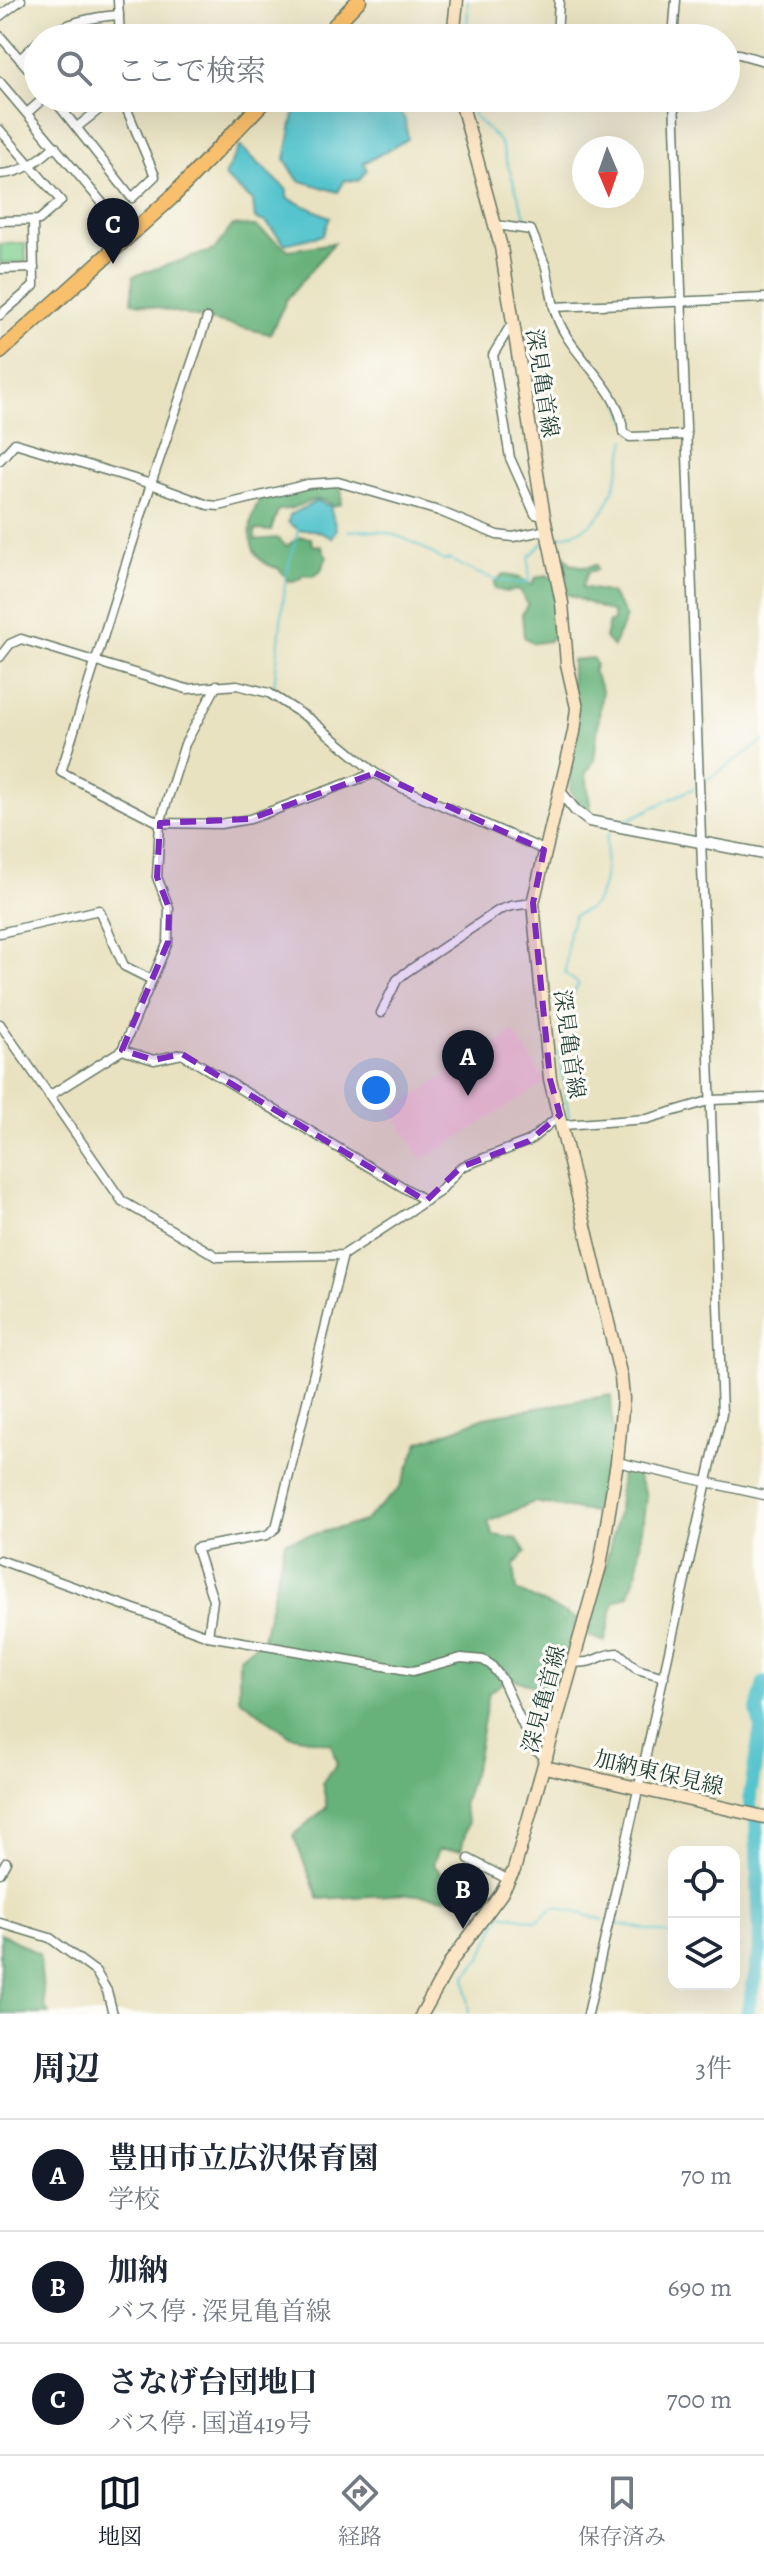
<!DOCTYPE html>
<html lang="ja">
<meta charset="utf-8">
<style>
:root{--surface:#fff;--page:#f6f6f7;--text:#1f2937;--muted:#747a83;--line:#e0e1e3;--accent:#111827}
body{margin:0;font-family:Alegreya,"Noto Serif JP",serif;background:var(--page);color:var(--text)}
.controls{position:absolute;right:24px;bottom:24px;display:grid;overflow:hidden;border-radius:16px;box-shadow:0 8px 32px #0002}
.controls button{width:72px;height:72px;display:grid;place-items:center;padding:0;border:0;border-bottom:2px solid var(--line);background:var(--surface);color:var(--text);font:40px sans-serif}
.compass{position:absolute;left:572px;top:136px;width:72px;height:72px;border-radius:50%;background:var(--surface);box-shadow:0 8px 32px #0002;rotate:178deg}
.you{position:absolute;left:376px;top:1090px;width:28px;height:28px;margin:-20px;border:6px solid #fff;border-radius:50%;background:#1a73e8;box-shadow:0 0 0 12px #1a73e833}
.badge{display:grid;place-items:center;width:52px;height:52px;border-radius:50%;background:var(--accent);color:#fff;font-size:26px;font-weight:700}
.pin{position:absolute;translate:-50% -66px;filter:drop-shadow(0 2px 4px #0008)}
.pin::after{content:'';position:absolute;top:42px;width:28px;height:24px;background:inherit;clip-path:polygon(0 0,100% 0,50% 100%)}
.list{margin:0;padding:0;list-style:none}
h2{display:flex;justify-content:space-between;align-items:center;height:104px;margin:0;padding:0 32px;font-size:34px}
h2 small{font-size:26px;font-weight:400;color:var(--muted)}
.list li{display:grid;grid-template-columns:52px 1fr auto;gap:24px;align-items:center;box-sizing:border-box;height:112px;padding:0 32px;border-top:2px solid var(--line)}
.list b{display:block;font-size:30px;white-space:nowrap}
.list p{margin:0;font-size:26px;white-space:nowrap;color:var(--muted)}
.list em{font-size:26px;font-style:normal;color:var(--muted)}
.icon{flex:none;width:44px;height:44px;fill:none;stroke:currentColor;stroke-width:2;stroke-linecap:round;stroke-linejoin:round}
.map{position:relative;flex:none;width:764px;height:2014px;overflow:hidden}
.search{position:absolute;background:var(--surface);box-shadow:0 8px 32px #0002;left:24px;right:24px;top:24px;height:88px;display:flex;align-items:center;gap:20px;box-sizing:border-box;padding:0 28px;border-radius:44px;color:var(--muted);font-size:30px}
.sheet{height:440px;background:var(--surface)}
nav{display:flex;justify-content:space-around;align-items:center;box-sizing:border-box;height:112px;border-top:2px solid var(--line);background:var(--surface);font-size:22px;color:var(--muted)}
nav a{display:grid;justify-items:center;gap:4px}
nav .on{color:var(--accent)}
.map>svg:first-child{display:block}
.built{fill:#f7d0cf}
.green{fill:#7ecf8f;stroke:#4e8662;stroke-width:2}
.forest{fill:#66b27a;stroke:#427857;stroke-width:2}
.water{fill:#56c4cd;stroke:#3a8080;stroke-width:2}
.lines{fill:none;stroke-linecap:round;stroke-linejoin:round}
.stream{stroke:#56c4cd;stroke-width:2}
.river{stroke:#56c4cd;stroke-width:14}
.minor-casing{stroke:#667765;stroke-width:11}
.tertiary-casing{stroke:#667765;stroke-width:13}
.secondary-casing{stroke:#667765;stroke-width:15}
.trunk-casing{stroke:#667765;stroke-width:17}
.minor{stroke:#fff;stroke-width:8}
.tertiary{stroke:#fff;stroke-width:10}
.secondary{stroke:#fce5c4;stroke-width:12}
.trunk{stroke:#f8bf6c;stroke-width:14}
.marked{fill:#7b2cbf;fill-opacity:0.2;stroke:#7b2cbf;stroke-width:6;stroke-dasharray:16 10;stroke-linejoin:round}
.labels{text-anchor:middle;stroke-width:6;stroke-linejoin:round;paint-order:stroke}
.street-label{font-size:22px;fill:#1f3d34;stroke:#fdfcf7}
</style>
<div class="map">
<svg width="764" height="2014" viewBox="0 0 764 2014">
<rect width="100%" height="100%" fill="#fdfcf7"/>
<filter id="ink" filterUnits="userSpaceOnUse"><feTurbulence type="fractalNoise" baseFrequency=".0125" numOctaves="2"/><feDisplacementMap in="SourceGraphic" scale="16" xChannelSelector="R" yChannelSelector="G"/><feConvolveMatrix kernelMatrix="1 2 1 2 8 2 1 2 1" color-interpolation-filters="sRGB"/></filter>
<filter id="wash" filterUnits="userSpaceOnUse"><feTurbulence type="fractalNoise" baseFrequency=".006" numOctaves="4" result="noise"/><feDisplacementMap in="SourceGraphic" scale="32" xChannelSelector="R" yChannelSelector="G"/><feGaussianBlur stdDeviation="1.8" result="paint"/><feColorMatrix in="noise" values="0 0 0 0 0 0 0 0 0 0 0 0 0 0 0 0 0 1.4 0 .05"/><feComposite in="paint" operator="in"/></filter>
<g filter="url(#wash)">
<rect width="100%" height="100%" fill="#e9e2c1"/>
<polygon class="built" points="514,1032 546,1082 423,1160 391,1111"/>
<polygon class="green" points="25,243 26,262 0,263 0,244"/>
<g class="forest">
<polygon points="233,225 255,226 289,250 334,243 287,299 270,334 132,302 133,276 214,250"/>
<path d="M313,485H338L342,493L341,504L333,506C316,489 299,512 278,510L271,531L255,530V540L277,538L286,546L300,537L311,538L312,545L321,546L327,557L320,572L313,576L304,575L298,580L289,581L278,568C245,561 246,525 259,500Z"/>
<polygon points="563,554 571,564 586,567 596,565 597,570 588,572 582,587 611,593 626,617 613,647 605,638 609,622 613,621 613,613 567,594 559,594 560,624 549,641 534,643 524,637 522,614 528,604 519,590 506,592 495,589 494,583 503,574 520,578 532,585 535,578 547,575 553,579 563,578 558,557"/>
<polygon points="593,658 596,665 593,671 602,690 594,761 586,773 591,813 580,805 570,790 572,660"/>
<polygon points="611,1395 614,1448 603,1514 534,1502 488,1522 493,1535 517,1539 526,1552 514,1565 517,1591 577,1619 555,1694 511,1678 489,1692 476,1763 463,1805 468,1823 461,1850 439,1849 433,1864 454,1888 447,1898 407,1894 319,1899 293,1835 327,1807 322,1783 337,1764 331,1744 289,1735 239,1698 239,1658 263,1638 285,1541 363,1522 400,1488 419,1442 459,1428 484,1417"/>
<polygon points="621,1470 637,1474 646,1496 637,1571 629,1595 614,1602 605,1642 588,1636 618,1513"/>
<polygon points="0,1933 39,1954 45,2007 49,2014 0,2014"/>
</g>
<g class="water">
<polygon points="303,98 393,98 405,120 408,139 364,163 367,170 358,181 345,180 338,192 298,180 285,159 294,114"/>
<polygon points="240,146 287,190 287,198 330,217 323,235 285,244 266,222 255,219 253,201 224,176"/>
<polygon points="317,501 330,506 336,529 332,538 315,530 299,530 288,522 290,515"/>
</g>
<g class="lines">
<g class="stream">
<polyline points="467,38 468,0"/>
<path d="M471,98L474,116L500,142L526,219C546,234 552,269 555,292"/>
<polyline points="609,386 616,394 627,421 632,421 632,433"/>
<path d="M348,531C386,527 414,540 444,561L450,559C473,573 499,584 527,583L529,579V557L543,543"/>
<path d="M556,538C566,535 577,533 586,527C614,511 619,468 626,440"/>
<polyline points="274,687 286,576 299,527"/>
<polyline points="705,781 764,741"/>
<polyline points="623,822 694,788"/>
<path d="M569,1117L559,1052C581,1028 573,1027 570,998L579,984L565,974L569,931L574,916C579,913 586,911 591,907C608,893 605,855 607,836L610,833"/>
<polyline points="617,1924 674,1935"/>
<polyline points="734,1947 741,1948"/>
<polyline points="753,1950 760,1950"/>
<polyline points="469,2014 465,1977 481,1958 501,1914 538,1921 551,1909 557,1907 604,1920"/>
</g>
<polyline class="river" points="747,2014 760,1950 756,1817 750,1808 750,1796 761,1728 757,1710 764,1683"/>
</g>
</g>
<g filter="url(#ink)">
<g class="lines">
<defs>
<g id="minor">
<polyline points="118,0 120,38"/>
<polyline points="0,16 21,0"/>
<polyline points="0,36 38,80"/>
<path d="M42,38C66,23 90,17 119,15"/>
<polyline points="557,38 559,0"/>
<polyline points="673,38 676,0"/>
<polyline points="726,54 739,54 764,61"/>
<polyline points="20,59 38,42"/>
<polyline points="0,82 131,237"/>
<polyline points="53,98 132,198 155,176 125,105 125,98"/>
<polyline points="27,113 44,98"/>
<polyline points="77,127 101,108 125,105"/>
<polyline points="0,130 61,201 39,220 0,221"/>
<path d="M0,174C23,173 38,161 55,146"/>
<polyline points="496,225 531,230 546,267 554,307 764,298"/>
<polyline points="0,269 34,268"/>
<path d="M554,307C564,354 621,384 623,432L630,437L687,435"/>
<polyline points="0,315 34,286 33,221"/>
<polyline points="207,318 151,484 61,772 160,823 220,824 250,819 375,773"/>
<polyline points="514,325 509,328 493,355 510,458 535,514 544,517"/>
<polyline points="0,460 15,443 151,484 208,505 219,506 308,484 338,482 439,511 497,535 513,537 547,530"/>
<polyline points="0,657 10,644 21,639 187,689 237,685 269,693 311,720 375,773 400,787 544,850"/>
<polyline points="0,933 99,910 124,966 152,980"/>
<polyline points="381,1013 397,980 405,973 499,910 511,906 533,903"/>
<polyline points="0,1024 122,1201 218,1257 343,1255 439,1192 461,1167 529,1141 559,1116"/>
<polyline points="122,1050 154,1060 182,1054 426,1201"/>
<polyline points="49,1096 122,1050 168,942 169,908 157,877 160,823 185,744 217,685"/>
<polyline points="563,1125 647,1119 712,1100 764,1098"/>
<polyline points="617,1462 764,1495"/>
<polyline points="0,1560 208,1636 413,1671 461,1658 483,1660 491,1665 502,1679 534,1750 548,1758"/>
<polyline points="208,1636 213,1600 196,1548 267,1535 276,1528 343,1255"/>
<path d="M574,1662C595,1665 600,1653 619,1653L637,1669L664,1677"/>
<polyline points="469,1859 509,1880"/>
<polyline points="0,1873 6,1862"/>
<polyline points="0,1923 50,1938 96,1972 107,1991 113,2014"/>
<polyline points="588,2014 722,1414 674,98"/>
</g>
<polyline id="tertiary" points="559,790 575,810 589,821 764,854"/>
<g id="secondary">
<polyline points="453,38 457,0"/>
<polyline points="545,1767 764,1817"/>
<polyline points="422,2014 452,1960 501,1894 514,1870 600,1566 617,1462 623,1399 621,1377 550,1079 533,903 574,732 577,708 567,664 562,603 544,517 501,247 460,98"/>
</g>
<g id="trunk">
<polyline points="323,38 359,0"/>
<polyline points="0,352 171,198 267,98"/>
</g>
</defs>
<use href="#minor" class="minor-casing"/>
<use href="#tertiary" class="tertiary-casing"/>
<use href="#secondary" class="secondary-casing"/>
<use href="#trunk" class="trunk-casing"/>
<use href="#minor" class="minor"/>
<use href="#tertiary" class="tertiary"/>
<use href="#secondary" class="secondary"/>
<use href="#trunk" class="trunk"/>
</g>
</g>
<path class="marked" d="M375,773L544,850L533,903L550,1079L560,1115L529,1141L461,1167L426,1201L182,1054L154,1060L122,1050L168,942L169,908L157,877L160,823L250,819Z"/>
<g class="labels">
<g class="street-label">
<text transform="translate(543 383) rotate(81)" y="8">深見亀首線</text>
<text transform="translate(570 1044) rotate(82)" y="8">深見亀首線</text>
<text transform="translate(543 1699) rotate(-75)" y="8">深見亀首線</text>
<text transform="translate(659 1772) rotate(13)" y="8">加納東保見線</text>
</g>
</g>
</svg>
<div class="controls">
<button><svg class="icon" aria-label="locate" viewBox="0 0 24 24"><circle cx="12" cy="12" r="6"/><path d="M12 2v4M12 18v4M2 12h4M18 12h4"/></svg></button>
<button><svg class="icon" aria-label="layers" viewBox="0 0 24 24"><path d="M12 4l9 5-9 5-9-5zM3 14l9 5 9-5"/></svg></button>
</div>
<svg class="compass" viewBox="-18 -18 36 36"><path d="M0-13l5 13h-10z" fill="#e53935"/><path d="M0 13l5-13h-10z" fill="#747a83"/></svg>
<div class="you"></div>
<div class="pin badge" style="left:468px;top:1096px">A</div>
<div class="pin badge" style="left:463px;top:1929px">B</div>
<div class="pin badge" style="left:113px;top:264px">C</div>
<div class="search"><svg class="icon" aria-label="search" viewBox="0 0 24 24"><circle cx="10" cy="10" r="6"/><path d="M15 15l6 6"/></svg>ここで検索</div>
</div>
<section class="sheet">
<h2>周辺<small>3件</small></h2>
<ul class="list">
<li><span class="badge">A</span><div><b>豊田市立広沢保育園</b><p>学校</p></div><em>70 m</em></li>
<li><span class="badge">B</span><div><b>加納</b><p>バス停 · 深見亀首線</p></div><em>690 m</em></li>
<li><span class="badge">C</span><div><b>さなげ台団地口</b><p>バス停 · 国道419号</p></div><em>700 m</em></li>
</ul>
</section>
<nav>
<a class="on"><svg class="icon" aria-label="map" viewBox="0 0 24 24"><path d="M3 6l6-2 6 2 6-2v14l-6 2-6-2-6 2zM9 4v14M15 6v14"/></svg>地図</a>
<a><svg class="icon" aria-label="directions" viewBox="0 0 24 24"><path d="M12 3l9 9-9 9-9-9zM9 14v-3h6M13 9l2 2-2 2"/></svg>経路</a>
<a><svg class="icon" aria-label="saved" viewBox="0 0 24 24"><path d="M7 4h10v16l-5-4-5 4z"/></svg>保存済み</a>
</nav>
